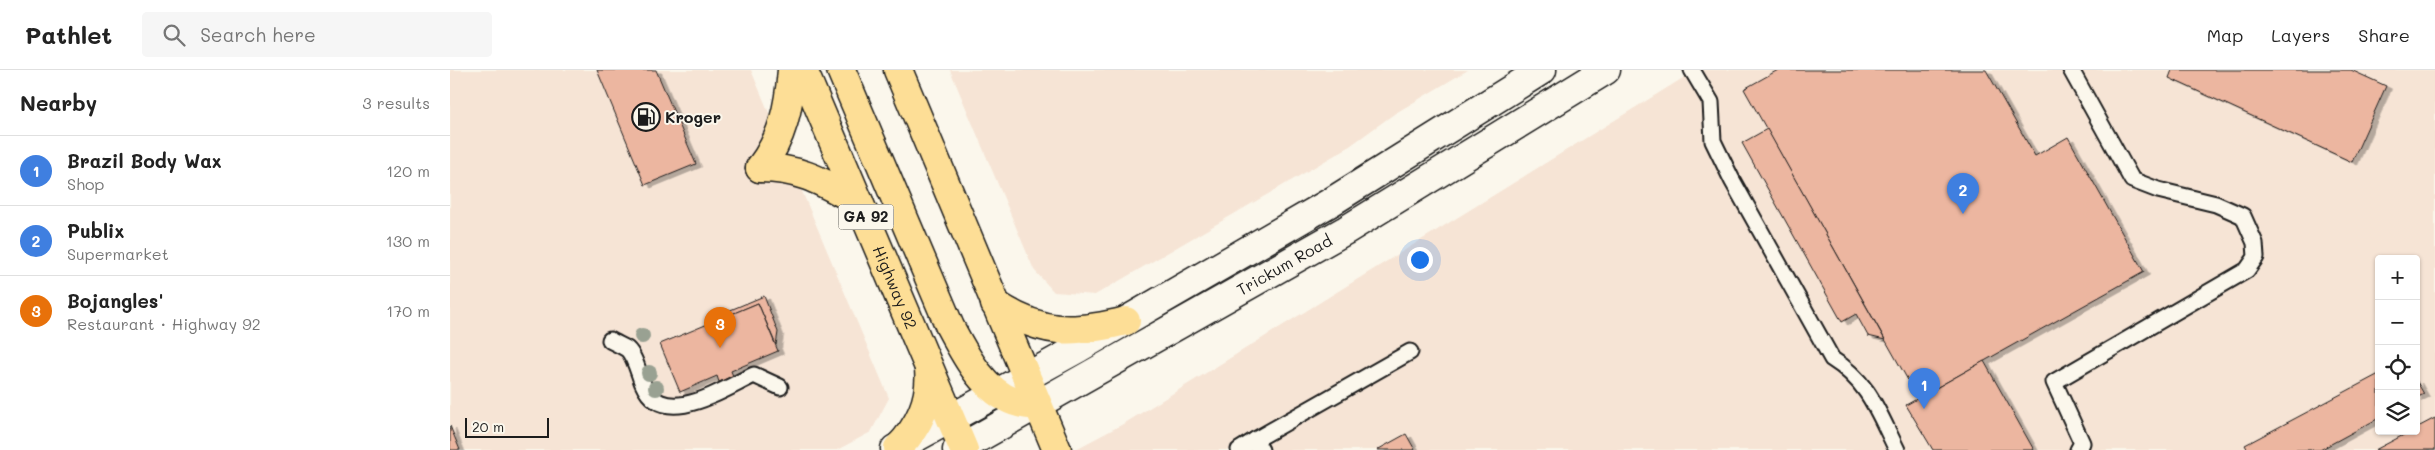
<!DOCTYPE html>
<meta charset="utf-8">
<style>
:root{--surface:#fff;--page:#f6f6f6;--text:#222;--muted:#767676;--line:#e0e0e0;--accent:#b45309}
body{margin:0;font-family:Mali,sans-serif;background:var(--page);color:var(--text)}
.controls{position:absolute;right:15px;bottom:15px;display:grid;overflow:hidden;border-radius:5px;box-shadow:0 1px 4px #0004}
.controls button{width:45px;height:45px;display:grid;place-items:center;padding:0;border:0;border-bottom:1px solid var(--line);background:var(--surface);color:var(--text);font:25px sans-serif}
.scale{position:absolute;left:15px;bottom:12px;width:84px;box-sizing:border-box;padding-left:5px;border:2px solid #1c1c1c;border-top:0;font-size:14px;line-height:18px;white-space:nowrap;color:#1c1c1c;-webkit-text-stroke:4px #fbf7ec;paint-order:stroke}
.you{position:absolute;left:969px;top:189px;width:18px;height:18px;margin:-12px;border:4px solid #fff;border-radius:50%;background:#1a73e8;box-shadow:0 0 0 8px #1a73e833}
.badge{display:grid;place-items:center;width:32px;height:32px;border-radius:50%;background:var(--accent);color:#fff;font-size:16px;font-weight:700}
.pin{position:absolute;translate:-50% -41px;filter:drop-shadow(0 1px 2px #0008)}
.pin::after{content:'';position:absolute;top:26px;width:18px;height:15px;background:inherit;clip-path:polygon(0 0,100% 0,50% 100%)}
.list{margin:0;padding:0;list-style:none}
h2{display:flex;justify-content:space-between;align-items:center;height:65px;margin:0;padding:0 20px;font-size:21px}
h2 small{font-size:16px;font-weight:400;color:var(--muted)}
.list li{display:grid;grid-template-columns:32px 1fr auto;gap:15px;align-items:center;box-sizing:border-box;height:70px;padding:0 20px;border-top:1px solid var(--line)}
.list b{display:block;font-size:19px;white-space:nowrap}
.list p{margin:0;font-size:16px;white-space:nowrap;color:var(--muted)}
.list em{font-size:16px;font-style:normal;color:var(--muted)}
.icon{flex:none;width:28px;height:28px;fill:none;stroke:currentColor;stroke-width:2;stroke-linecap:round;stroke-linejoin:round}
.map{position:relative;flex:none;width:1985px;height:380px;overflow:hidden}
header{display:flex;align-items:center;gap:30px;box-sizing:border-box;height:70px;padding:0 25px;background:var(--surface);border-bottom:1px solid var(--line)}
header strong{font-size:24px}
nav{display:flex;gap:28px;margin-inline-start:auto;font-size:18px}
.search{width:350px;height:45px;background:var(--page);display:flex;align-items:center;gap:12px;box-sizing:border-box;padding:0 18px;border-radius:5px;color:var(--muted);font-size:19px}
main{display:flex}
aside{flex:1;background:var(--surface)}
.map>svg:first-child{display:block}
.built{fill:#f6e4d5;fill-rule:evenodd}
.building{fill:#ecb6a0;stroke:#1c1c1c;filter:url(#shadow)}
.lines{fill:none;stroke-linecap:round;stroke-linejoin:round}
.lane-casing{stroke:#1c1c1c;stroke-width:19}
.secondary-casing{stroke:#1c1c1c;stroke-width:31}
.primary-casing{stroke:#1c1c1c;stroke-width:31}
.lane{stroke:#fbf7ec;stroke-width:15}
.secondary{stroke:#fbf7ec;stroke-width:28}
.primary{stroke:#fdde96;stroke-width:28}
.tree{fill:#99a192}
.labels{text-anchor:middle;stroke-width:4;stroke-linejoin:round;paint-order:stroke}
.shield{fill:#fbf7ec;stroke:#5f5e5a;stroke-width:1}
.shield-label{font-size:15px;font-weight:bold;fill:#1c1c1c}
.poi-label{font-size:16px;font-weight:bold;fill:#1c1c1c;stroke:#fbf7ec;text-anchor:start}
.street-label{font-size:16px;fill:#1c1c1c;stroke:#fbf7ec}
</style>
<header>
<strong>Pathlet</strong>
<div class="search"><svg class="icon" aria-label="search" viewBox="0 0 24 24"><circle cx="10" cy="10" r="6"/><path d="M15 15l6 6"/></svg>Search here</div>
<nav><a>Map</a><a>Layers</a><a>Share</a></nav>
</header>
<main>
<aside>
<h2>Nearby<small>3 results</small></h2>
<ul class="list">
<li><span class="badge" style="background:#3f7fe0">1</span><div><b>Brazil Body Wax</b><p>Shop</p></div><em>120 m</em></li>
<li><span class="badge" style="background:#3f7fe0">2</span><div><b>Publix</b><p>Supermarket</p></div><em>130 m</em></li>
<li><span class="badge" style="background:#e8710a">3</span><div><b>Bojangles'</b><p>Restaurant · Highway 92</p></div><em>170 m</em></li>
</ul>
</aside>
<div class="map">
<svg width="1985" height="380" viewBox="0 0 1985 380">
<defs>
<filter id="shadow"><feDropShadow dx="5.5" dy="3" stdDeviation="0" flood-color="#0004"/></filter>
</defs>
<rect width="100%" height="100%" fill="#fbf7ec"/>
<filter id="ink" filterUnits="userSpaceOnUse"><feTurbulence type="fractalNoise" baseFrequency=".02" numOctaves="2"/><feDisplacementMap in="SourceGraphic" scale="10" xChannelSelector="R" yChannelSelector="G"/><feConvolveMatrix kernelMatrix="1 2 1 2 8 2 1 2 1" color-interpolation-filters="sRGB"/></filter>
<g filter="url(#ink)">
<g class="built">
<polygon points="0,0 301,0 439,328 421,362 387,380 0,380"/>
<polygon points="500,0 1018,0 944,44 897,78 645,225 604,222 584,200"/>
<path d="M1246,0H1985V380H624L675,353ZM1929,189H1966V361H1929Z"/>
</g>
<g class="building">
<polygon points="147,0 206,0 246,94 195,115"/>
<polygon points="1328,0 1536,0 1585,86 1618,67 1694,202 1468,328 1294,19"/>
<polygon points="1722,0 1901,0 1936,16 1902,92 1719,8"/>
<polygon points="1317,59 1435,270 1418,266 1406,244 1392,252 1292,73"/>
<polygon points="314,226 328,262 326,275 308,233 268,250 266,246"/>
<polygon points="308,233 328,281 281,301 283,306 269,312 267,306 230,322 210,274"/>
<polygon points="1534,291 1584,380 1483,380 1456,335"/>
<polygon points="1929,304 1929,348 1870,380 1798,380 1795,375"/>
<polygon points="1966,310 1974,324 1966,328"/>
<polygon points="1985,348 1985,380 1925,380 1961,361 1966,361 1966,358"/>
<polygon points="0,356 10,380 0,380"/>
<polygon points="956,364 965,380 927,380"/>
</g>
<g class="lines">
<defs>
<g id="lane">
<path d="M1242,0L1261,32L1263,71L1282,110L1382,289C1419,312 1428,342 1447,380"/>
<polyline points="1621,0 1682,110 1708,120 1766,134 1793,146 1805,173 1806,187 1797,200 1604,312 1632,373 1628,380"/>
<path d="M160,270C165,273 172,276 177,279C185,286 189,305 193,314C213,360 273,319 304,305L330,317"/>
<polyline points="789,380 805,370"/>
<polyline points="811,380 805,370 960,282"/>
</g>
<g id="secondary">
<polyline points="445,379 629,278 881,132 1092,0"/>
<path id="s1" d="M507,380L896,160L1156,0"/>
</g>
<g id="primary">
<path id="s2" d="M353,0L514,380"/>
<path d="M391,0L500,257C515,285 533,321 565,332C572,335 581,335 588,336"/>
<polyline points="448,0 607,380"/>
<path d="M310,98C352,98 374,113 409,132"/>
<path d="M310,98C333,68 339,37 342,0"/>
<path d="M545,234C592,265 623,264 676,251"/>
<path d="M448,378C469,357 482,329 479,299"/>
</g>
</defs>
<use href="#lane" class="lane-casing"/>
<use href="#secondary" class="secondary-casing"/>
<use href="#primary" class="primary-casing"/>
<use href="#lane" class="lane"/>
<use href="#secondary" class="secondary"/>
<use href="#primary" class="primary"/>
</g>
<g class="tree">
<circle cx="192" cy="266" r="8"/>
<circle cx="199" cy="303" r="8"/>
<circle cx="206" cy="318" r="8"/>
</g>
</g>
<defs>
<symbol id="fuel-ring" viewBox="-11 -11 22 22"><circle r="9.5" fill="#fbf7ec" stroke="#1c1c1c" stroke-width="1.5"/><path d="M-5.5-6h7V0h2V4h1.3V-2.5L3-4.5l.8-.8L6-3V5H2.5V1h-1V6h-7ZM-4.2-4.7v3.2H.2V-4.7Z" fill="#1c1c1c"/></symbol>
</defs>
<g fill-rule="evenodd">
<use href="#fuel-ring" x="180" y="31" width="32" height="32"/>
</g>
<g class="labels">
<rect class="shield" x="388.5" y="134.5" width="55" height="25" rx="4"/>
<g class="shield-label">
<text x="416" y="152">GA 92</text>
</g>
<g class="poi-label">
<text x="215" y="53">Kroger</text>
</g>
<g class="street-label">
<text dy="6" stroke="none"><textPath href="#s1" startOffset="376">Trickum Road</textPath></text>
<text dy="6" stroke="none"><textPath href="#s2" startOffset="236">Highway 92</textPath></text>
</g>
</g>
</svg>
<div class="controls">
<button>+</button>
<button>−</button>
<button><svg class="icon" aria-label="locate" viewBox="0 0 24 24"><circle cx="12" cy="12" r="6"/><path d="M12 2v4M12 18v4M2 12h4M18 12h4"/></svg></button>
<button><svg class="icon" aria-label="layers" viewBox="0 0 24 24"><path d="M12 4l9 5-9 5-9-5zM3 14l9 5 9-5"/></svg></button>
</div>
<div class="scale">20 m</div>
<div class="you"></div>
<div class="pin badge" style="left:1474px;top:339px;background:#3f7fe0">1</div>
<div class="pin badge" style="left:1513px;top:144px;background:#3f7fe0">2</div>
<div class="pin badge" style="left:270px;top:278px;background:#e8710a">3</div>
</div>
</main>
